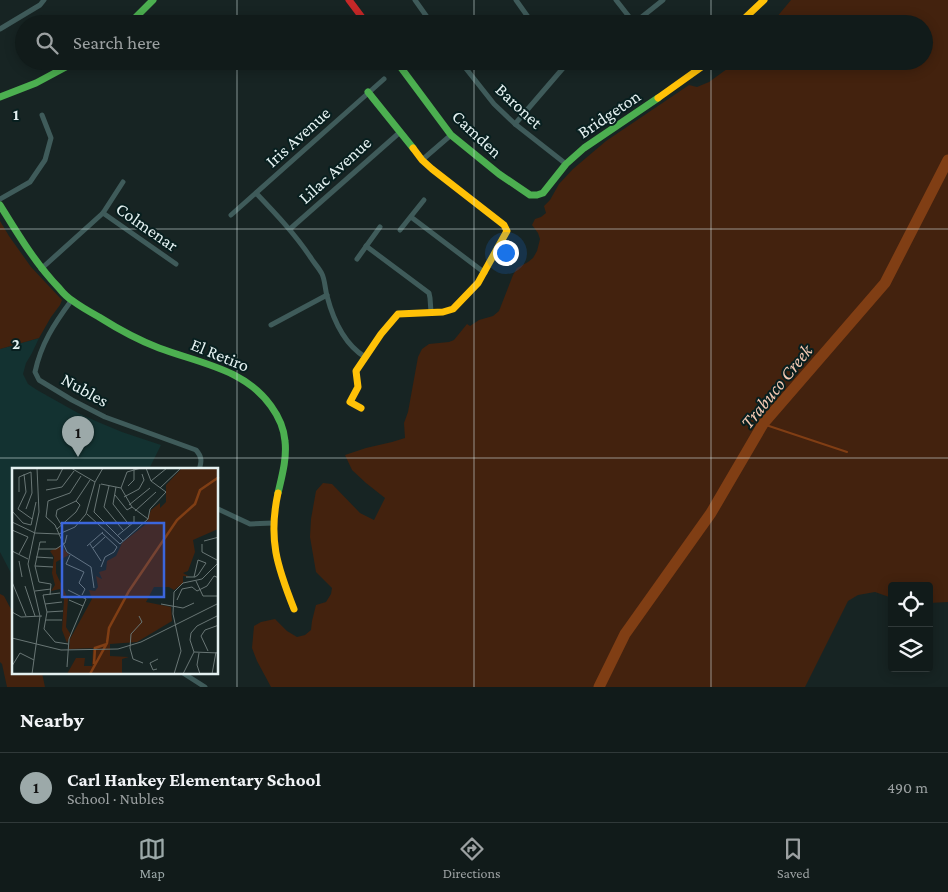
<!DOCTYPE html>
<meta charset="utf-8">
<style>
:root{--surface:#111b1a;--page:#1e2827;--text:#f1f3f6;--muted:#9ca1a2;--line:#303939;--accent:#9ca9a9}
body{margin:0;font-family:"Crimson Pro",serif;background:var(--page);color:var(--text)}
.controls{position:absolute;right:15px;bottom:15px;display:grid;overflow:hidden;border-radius:5px;box-shadow:0 2px 12px #0003}
.controls button{width:45px;height:45px;display:grid;place-items:center;padding:0;border:0;border-bottom:1px solid var(--line);background:var(--surface);color:var(--text);font:25px sans-serif}
.you{position:absolute;left:505px;top:252px;width:18px;height:18px;margin:-12px;border:4px solid #fff;border-radius:50%;background:#1a73e8;box-shadow:0 0 0 8px #1a73e833}
.badge{display:grid;place-items:center;width:32px;height:32px;border-radius:50%;background:var(--accent);color:#111;font-size:16px;font-weight:700}
.pin{position:absolute;translate:-50% -41px;filter:drop-shadow(0 1px 2px #0008)}
.pin::after{content:'';position:absolute;top:26px;width:18px;height:15px;background:inherit;clip-path:polygon(0 0,100% 0,50% 100%)}
.list{margin:0;padding:0;list-style:none}
h2{display:flex;justify-content:space-between;align-items:center;height:65px;margin:0;padding:0 20px;font-size:21px}
h2 small{font-size:16px;font-weight:400;color:var(--muted)}
.list li{display:grid;grid-template-columns:32px 1fr auto;gap:15px;align-items:center;box-sizing:border-box;height:70px;padding:0 20px;border-top:1px solid var(--line)}
.list b{display:block;font-size:19px;white-space:nowrap}
.list p{margin:0;font-size:16px;white-space:nowrap;color:var(--muted)}
.list em{font-size:16px;font-style:normal;color:var(--muted)}
.icon{flex:none;width:28px;height:28px;fill:none;stroke:currentColor;stroke-width:2;stroke-linecap:round;stroke-linejoin:round}
.map{position:relative;flex:none;width:948px;height:687px;overflow:hidden}
.search{position:absolute;background:var(--surface);box-shadow:0 2px 12px #0003;left:15px;right:15px;top:15px;height:55px;display:flex;align-items:center;gap:12px;box-sizing:border-box;padding:0 18px;border-radius:28px;color:var(--muted);font-size:19px}
.sheet{height:135px;background:var(--surface)}
nav{display:flex;justify-content:space-around;align-items:center;box-sizing:border-box;height:70px;border-top:1px solid var(--line);background:var(--surface);font-size:14px;color:var(--muted)}
nav a{display:grid;justify-items:center;gap:2px}
nav .on{color:var(--accent)}
.map>svg:first-child{display:block}
.built{fill:#133231}
.green{fill:#43220e}
.lines{fill:none;stroke-linecap:round;stroke-linejoin:round}
.stream{stroke:#803e14;stroke-width:2}
.river{stroke:#803e14;stroke-width:11}
.street{stroke:#3f5b5a;stroke-width:5}
.fast{stroke:#4caf50;stroke-width:7}
.slow{stroke:#ffc107;stroke-width:7}
.jam{stroke:#c62828;stroke-width:7}
.grid{fill:none;stroke:#e4f1f1;stroke-width:1;stroke-opacity:0.55}
.labels{text-anchor:middle;stroke-width:4;stroke-linejoin:round;paint-order:stroke}
.street-label{font-size:18px;fill:#e4f1f1;stroke:#081f1f}
.water-label{font-size:19px;font-style:italic;fill:#f4c9b3;stroke:#081f1f}
.inset-river{fill:none;stroke:#803e14;stroke-width:2.5}
.inset-road{fill:none;stroke:#697675;stroke-width:1}
.view{fill:#3b66dc;fill-opacity:0.15;stroke:#3b66dc;stroke-width:2.5}
.inset-edge{fill:none;stroke:#e4f1f1;stroke-width:2.5}
.grid-label{font-size:16px;text-anchor:middle;font-weight:bold;fill:#e4f1f1;stroke:#081f1f;stroke-width:4;stroke-linejoin:round;paint-order:stroke}
</style>
<div class="map">
<svg width="948" height="687" viewBox="0 0 948 687">
<rect width="100%" height="100%" fill="#172423"/>
<polygon class="built" points="39,338 32,353 26,363 23,374 28,384 37,390 78,413 98,422 122,432 161,445 149,469 14,470 14,574 12,575 0,552 0,349"/>
<g class="green">
<polygon points="791,0 948,0 948,602 929,603 929,586 892,586 892,598 875,592 858,595 848,601 805,687 271,687 257,661 252,648 254,626 261,622 275,619 287,631 297,637 305,635 311,630 312,621 316,605 326,602 331,594 332,588 316,572 310,537 311,519 316,491 323,483 332,484 360,513 374,520 385,498 366,483 352,470 345,455 366,448 392,442 405,438 404,423 408,412 418,357 422,349 429,344 449,342 454,340 467,324 470,326 479,320 493,316 499,311 513,275 517,268 528,262 533,258 537,251 540,239 538,233 532,225 535,219 541,217 546,213 544,206 550,200 559,184 573,169 606,141 689,85 697,87 709,82 738,61 924,61 924,24 771,24"/>
<polygon points="0,221 9,236 31,267 62,300 60,305 51,317 39,338 0,349"/>
<polygon points="0,594 4,596 14,615 14,673 42,673 45,687 7,687 2,664 0,662"/>
</g>
<g class="lines">
<polyline class="stream" points="763,424 847,452"/>
<polyline class="river" points="599,687 625,634 711,513 763,424 885,283 948,160"/>
<g class="street">
<polyline points="415,0 432,24"/>
<polyline points="516,0 533,24"/>
<polyline points="616,0 634,23"/>
<polyline points="633,24 663,0"/>
<polyline points="0,29 40,5 44,0"/>
<polyline points="460,61 494,104 515,124 566,164"/>
<polyline points="515,124 564,67 571,61"/>
<polyline points="422,160 451,135"/>
<path d="M256,193C276,214 295,234 311,258C314,263 319,268 322,274C325,280 325,289 327,296C333,319 344,344 365,357"/>
<polyline points="0,199 30,182 45,160 51,138 42,115"/>
<polyline points="103,213 176,264"/>
<polyline points="231,215 384,79"/>
<polyline points="411,217 485,273"/>
<polyline points="290,229 399,133"/>
<polyline points="400,230 424,200"/>
<polyline points="366,246 429,293 430,298 431,312"/>
<polyline points="357,259 380,227"/>
<polyline points="41,269 103,213 123,182"/>
<path d="M71,301C54,324 41,344 35,372L39,380L72,400L105,417L196,450C202,457 202,461 199,470"/>
<polyline points="271,325 327,295"/>
<polyline points="218,509 250,524 273,523"/>
<polyline points="183,673 205,687"/>
</g>
<g class="fast">
<polyline points="129,24 153,0"/>
<polyline points="396,61 451,135 499,174 530,195 537,195 543,193 566,164 584,148 658,98"/>
<polyline points="368,92 413,148"/>
<polyline points="0,97 36,83 77,61"/>
<path d="M0,205C18,234 35,263 59,288C63,293 68,298 73,301C81,307 90,312 99,317C118,329 138,340 159,348C199,363 245,369 271,406C279,417 284,428 285,441C287,458 282,476 278,493"/>
</g>
<g class="slow">
<polyline points="741,24 746,17 764,0"/>
<polyline points="658,98 710,61"/>
<polyline points="361,408 350,402 358,387 356,371 381,334 398,314 443,312 453,309 478,283 507,231 504,225 432,169 422,160 413,148"/>
<path d="M278,493C268,539 277,566 294,609"/>
</g>
<polyline class="jam" points="349,0 367,24"/>
</g>
<path class="grid" d="M237,0V24M474,0V24M711,0V24M237,61V687M474,61V687M711,61V687M0,229H948M0,458H948"/>
<g class="labels">
<g class="street-label">
<text transform="translate(519 106) rotate(43)" y="6">Baronet</text>
<text transform="translate(609 114) rotate(-34)" y="6">Bridgeton</text>
<text transform="translate(477 134) rotate(43)" y="6">Camden</text>
<text transform="translate(298 137) rotate(-42)" y="6">Iris Avenue</text>
<text transform="translate(335 170) rotate(-42)" y="6">Lilac Avenue</text>
<text transform="translate(147 227) rotate(35)" y="6">Colmenar</text>
<text transform="translate(220 355) rotate(22)" y="6">El Retiro</text>
<text transform="translate(85 390) rotate(29)" y="6">Nubles</text>
</g>
<g class="water-label">
<text transform="translate(776 386) rotate(-51)" y="7">Trabuco Creek</text>
</g>
</g>
<g transform="translate(12 468)">
<rect width="206" height="206" fill="#172423"/>
<path d="M170,0H206V61L181,72L183,84L176,103L171,105L178,109L171,108V115L162,122L157,119H142L134,134L159,139L160,153L125,174L98,176V188L117,189L110,191V206H55L64,190H73L72,198H80L81,180L57,181L58,171L80,131L77,122L83,123L86,119L84,108L90,111L87,104L94,102L95,93L104,88L110,75L134,56L139,42L148,35V40L154,34V17ZM49,78L57,87L44,94V105L56,131L54,159L59,167L55,175L50,162L52,132L48,121L39,123L43,117L40,105L42,89L38,83Z" fill="#43220e"/>
<path class="inset-river" d="M82,196L83,180L95,176M78,206L95,175L97,160L117,123L165,52L183,36L188,22L207,9"/>
<path class="inset-road" d="M59,0L83,14M129,0L115,4L109,20L120,39L136,51M134,0L139,13L154,24L138,41L136,51M12,6L14,24L6,41L20,51M69,8L58,25L36,33L34,49L43,57L55,84L79,99L82,120M35,12H45L51,0M139,13L155,0M88,16L82,44L111,73M89,16L109,20M97,18L92,39L111,62M116,18L122,12V1M104,19L101,36L118,58M148,20L169,0M34,22L50,19L62,3M7,24V9L19,4L20,25L14,41M103,27L115,42L120,39M112,29L127,21L132,12L130,6M117,37L138,20M0,43L11,55L19,57L24,34M123,43L144,24M75,46L108,76L136,51M0,54L23,65M50,58L44,48L45,42L64,33L78,12M45,61L64,44L68,37L64,33M0,62L16,69L7,86M23,65L47,66L63,59L74,46L83,14L91,0M90,65L105,79L102,84M105,68L122,54V48M192,73L207,69M34,74H28L23,98L27,114L39,116L38,127M78,76L89,93M190,76V84L205,92M75,78L91,64M81,80L93,69M27,81H44L53,75L55,67M0,83L16,91M58,87L54,96L72,104L67,115L73,121L70,127M24,89L41,90M7,93L10,109M23,98L41,99M89,99L93,89L102,84M174,109H183L186,107L194,95L186,92L182,109M184,113L191,128H207M0,114L14,148M13,118L23,148M23,123L39,121M48,125L31,127L35,144L32,161L43,174L56,176M57,132L71,138M165,132L170,121L180,119L185,123L195,118L202,108L207,110M33,136L50,134M149,136L171,140L182,135M0,144L9,149L30,148M35,144L51,143M207,147L185,158L179,165L178,172L182,184L207,185M127,148L130,154L119,166L118,180L121,191L131,195M34,152H50M0,170L49,182L106,181L129,174L207,135M196,183L189,168L193,162L207,157M187,185L185,197L188,206M0,198L8,185L22,192M55,199L57,171L74,131L56,122M145,201L141,202L138,195L146,191M20,206L28,148L16,96L27,44L25,0M162,206L169,183L161,146L162,124L171,115L190,111L207,94M171,206L182,184M200,206L204,184"/>
<path class="view" d="M50,55H152V129H50Z"/>
<rect width="206" height="206" class="inset-edge"/>
</g>
<g class="grid-label">
<text x="16" y="120">1</text>
<text x="16" y="349">2</text>
</g>
</svg>
<div class="controls">
<button><svg class="icon" aria-label="locate" viewBox="0 0 24 24"><circle cx="12" cy="12" r="6"/><path d="M12 2v4M12 18v4M2 12h4M18 12h4"/></svg></button>
<button><svg class="icon" aria-label="layers" viewBox="0 0 24 24"><path d="M12 4l9 5-9 5-9-5zM3 14l9 5 9-5"/></svg></button>
</div>
<div class="you"></div>
<div class="pin badge" style="left:78px;top:457px">1</div>
<div class="search"><svg class="icon" aria-label="search" viewBox="0 0 24 24"><circle cx="10" cy="10" r="6"/><path d="M15 15l6 6"/></svg>Search here</div>
</div>
<section class="sheet">
<h2>Nearby<small></small></h2>
<ul class="list">
<li><span class="badge">1</span><div><b>Carl Hankey Elementary School</b><p>School · Nubles</p></div><em>490 m</em></li>
</ul>
</section>
<nav>
<a class="on"><svg class="icon" aria-label="map" viewBox="0 0 24 24"><path d="M3 6l6-2 6 2 6-2v14l-6 2-6-2-6 2zM9 4v14M15 6v14"/></svg>Map</a>
<a><svg class="icon" aria-label="directions" viewBox="0 0 24 24"><path d="M12 3l9 9-9 9-9-9zM9 14v-3h6M13 9l2 2-2 2"/></svg>Directions</a>
<a><svg class="icon" aria-label="saved" viewBox="0 0 24 24"><path d="M7 4h10v16l-5-4-5 4z"/></svg>Saved</a>
</nav>
